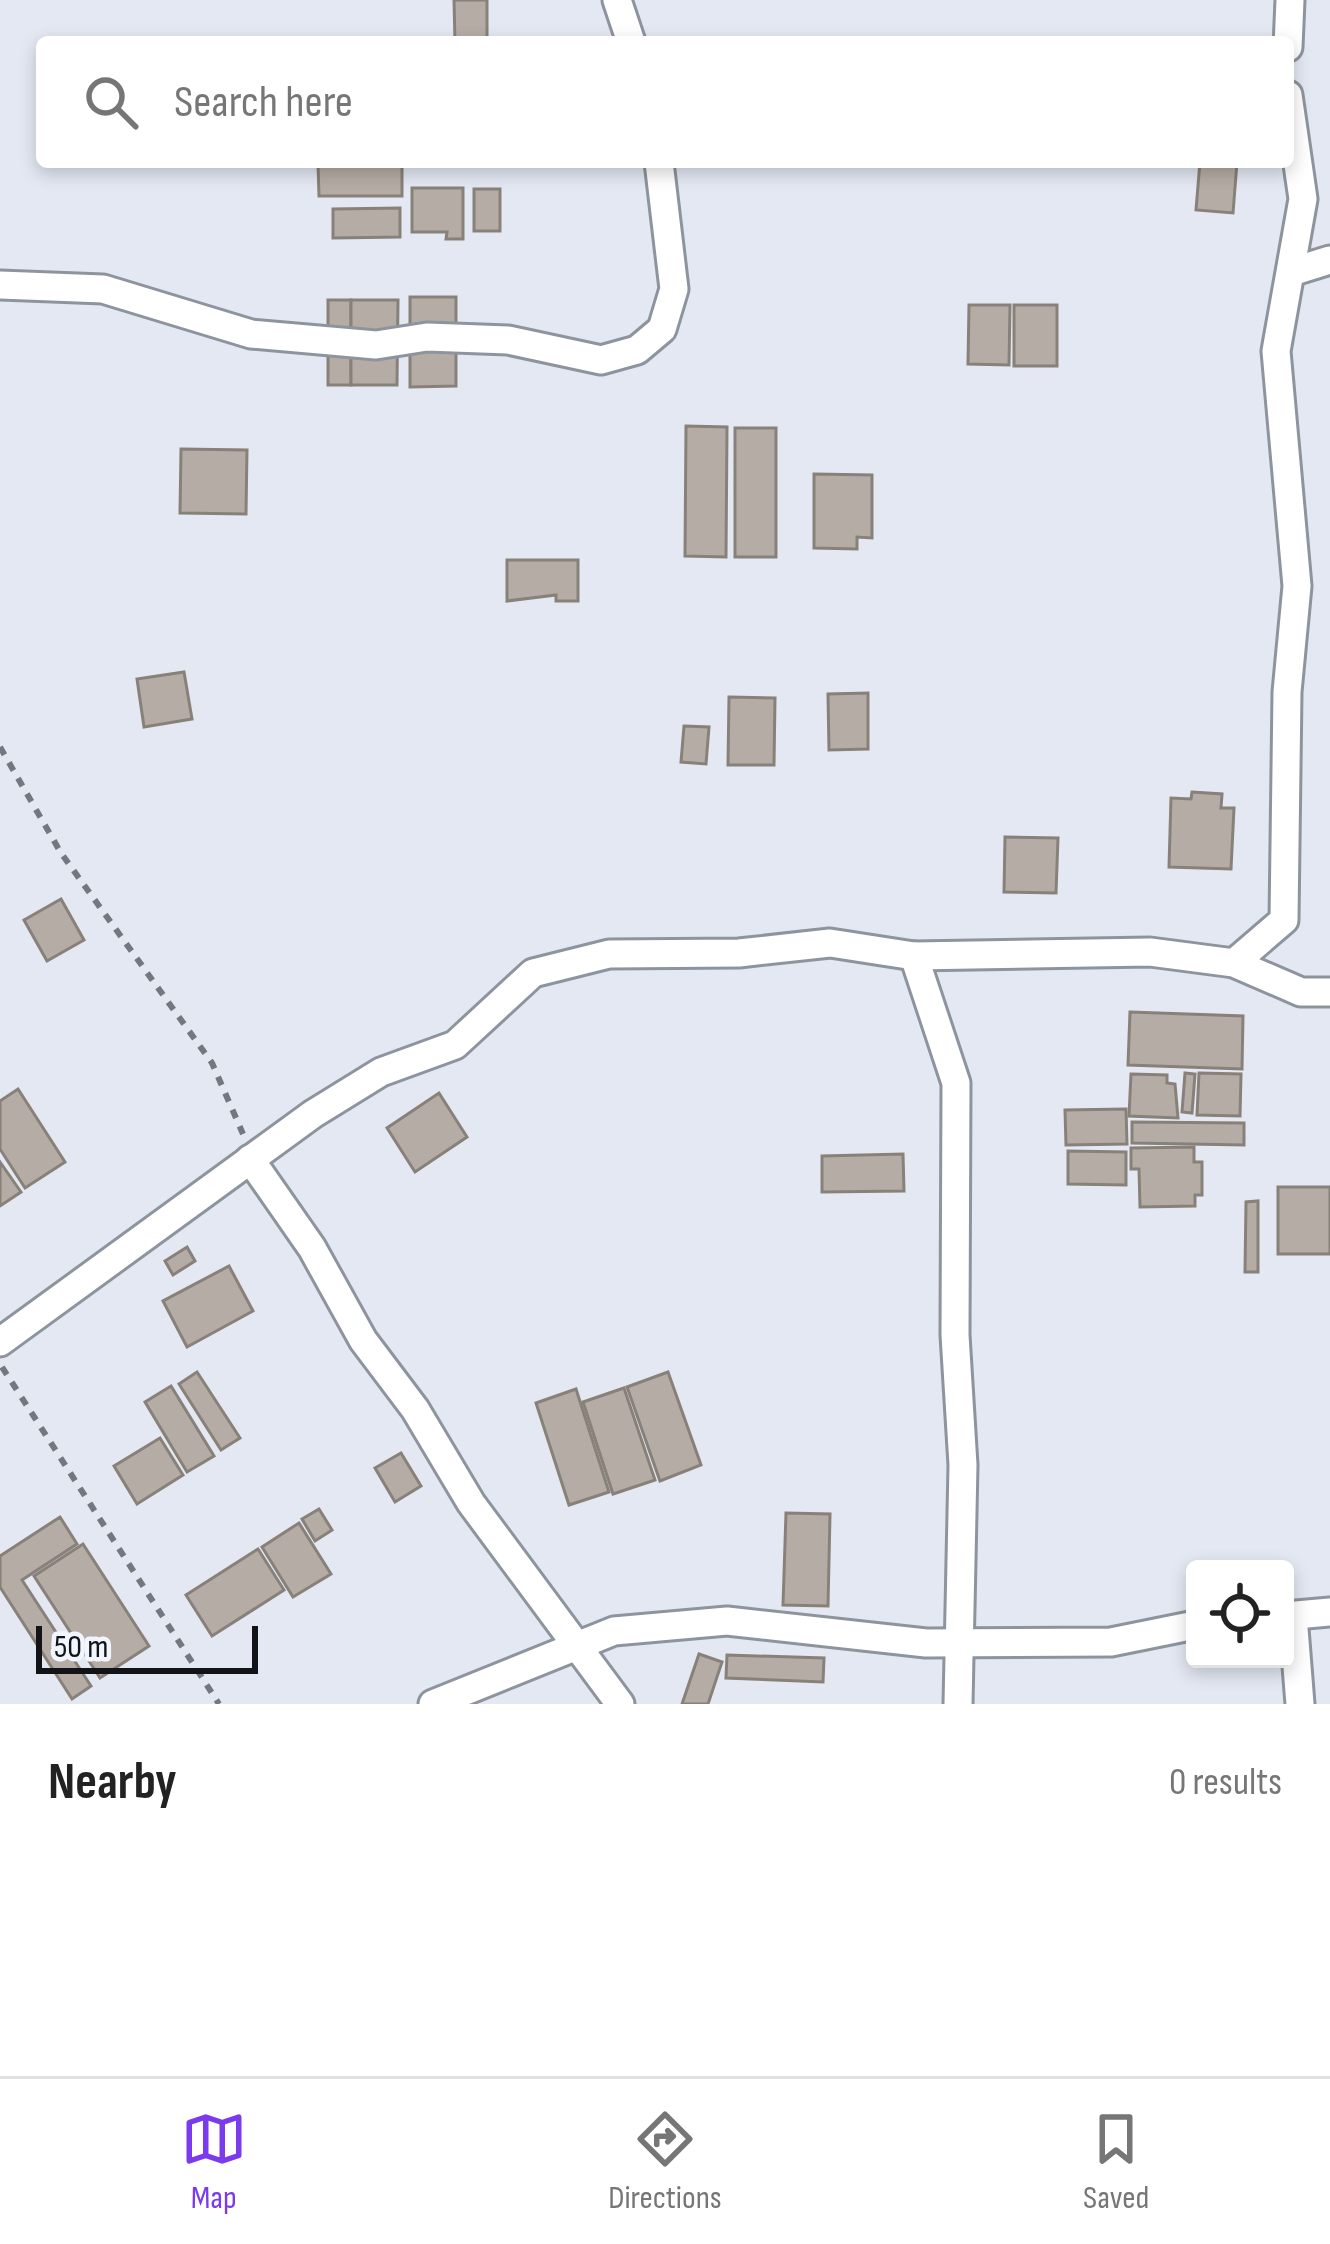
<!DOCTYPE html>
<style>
:root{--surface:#fff;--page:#f6f6f6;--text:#222;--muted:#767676;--line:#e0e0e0;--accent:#7c3aed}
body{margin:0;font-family:"Sofia Sans Condensed",sans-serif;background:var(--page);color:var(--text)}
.controls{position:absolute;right:36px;bottom:36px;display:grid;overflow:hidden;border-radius:12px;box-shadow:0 6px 18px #0003}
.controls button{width:108px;height:108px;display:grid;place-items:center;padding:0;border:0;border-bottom:3px solid var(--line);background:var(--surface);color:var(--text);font:60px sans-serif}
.scale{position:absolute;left:36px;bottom:30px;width:222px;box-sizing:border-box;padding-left:12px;border:6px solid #111316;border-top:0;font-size:33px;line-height:42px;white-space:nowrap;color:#111316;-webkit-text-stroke:9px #f1f5fe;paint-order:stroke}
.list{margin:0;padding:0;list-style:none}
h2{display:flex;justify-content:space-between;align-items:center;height:156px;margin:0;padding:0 48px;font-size:51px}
h2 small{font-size:39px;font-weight:400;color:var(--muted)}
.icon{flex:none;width:66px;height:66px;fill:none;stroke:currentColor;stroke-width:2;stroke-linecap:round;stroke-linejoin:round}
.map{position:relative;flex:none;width:1330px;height:1704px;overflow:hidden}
.search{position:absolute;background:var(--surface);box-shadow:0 6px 18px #0003;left:36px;right:36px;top:36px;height:132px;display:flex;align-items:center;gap:30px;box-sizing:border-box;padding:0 42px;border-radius:12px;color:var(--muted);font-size:45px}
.sheet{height:372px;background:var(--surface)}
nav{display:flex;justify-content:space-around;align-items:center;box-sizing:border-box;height:168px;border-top:3px solid var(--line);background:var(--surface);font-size:33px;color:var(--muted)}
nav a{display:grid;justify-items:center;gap:6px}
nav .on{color:var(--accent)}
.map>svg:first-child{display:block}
.building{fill:#b5ada5;stroke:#888179;stroke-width:3}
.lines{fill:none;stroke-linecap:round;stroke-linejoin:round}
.street-casing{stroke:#8e949d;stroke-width:33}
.path{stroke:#74787e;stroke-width:6;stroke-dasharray:9 9;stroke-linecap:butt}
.street{stroke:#fff;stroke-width:27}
</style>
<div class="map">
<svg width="1330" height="1704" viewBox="0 0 1330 1704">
<rect width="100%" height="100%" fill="#e3e8f3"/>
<g class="building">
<polygon points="454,0 487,0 487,42 455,42"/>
<polygon points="1200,162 1237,162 1233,213 1196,210"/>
<polygon points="318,164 402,164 402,196 319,196"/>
<polygon points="412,188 463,188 463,239 446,239 447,232 412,232"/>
<rect x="474" y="189" width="26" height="42"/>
<polygon points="400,208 400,237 333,238 333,209"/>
<polygon points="410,297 456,297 456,386 410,387"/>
<rect x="328" y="300" width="23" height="85"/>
<polygon points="351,300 398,300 397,385 351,385"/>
<polygon points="969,305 1010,305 1009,365 968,364"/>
<rect x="1014" y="305" width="43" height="61"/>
<polygon points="686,426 727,427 726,557 685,556"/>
<rect x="735" y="428" width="41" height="129"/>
<polygon points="181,449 247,450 246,514 180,513"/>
<polygon points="814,474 872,475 872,538 857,537 857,549 814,548"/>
<polygon points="507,560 578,560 578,601 556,601 556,595 507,601"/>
<polygon points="184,672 192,719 144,727 137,679"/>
<polygon points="868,693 868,749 829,750 828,694"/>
<polygon points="729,697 775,698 774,765 728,765"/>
<polygon points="684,726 709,727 706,764 681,762"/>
<polygon points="1192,792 1222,794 1221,808 1234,808 1231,869 1169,867 1171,798 1191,799"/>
<polygon points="1005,837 1058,838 1056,893 1004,892"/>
<polygon points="61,899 84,940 47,961 24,920"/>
<polygon points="1130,1012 1243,1016 1242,1069 1128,1065"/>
<polygon points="1185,1073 1195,1074 1192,1113 1182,1112"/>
<polygon points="1199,1073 1241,1074 1240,1116 1197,1115"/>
<polygon points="1131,1074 1167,1075 1167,1083 1175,1084 1178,1118 1129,1116"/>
<polygon points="18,1089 65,1162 25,1188 0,1149 0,1101"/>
<polygon points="439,1093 467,1137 415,1172 387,1128"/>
<polygon points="1126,1109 1127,1144 1066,1145 1065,1110"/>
<polygon points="1132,1122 1244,1123 1244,1145 1132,1143"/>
<polygon points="1194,1147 1194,1162 1202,1162 1202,1195 1195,1195 1195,1206 1140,1207 1139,1169 1131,1169 1131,1148"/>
<polygon points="1068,1151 1126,1152 1126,1185 1068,1184"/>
<polygon points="903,1154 904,1191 822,1192 822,1156"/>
<polygon points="0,1162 21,1192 0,1206"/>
<rect x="1278" y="1187" width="52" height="67"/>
<polygon points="1258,1201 1258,1272 1245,1272 1246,1202"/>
<polygon points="187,1247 195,1261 173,1275 165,1261"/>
<polygon points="229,1266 253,1311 187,1347 163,1301"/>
<polygon points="197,1372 240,1438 221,1450 179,1384"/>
<polygon points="668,1372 701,1465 660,1481 627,1387"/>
<polygon points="171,1386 214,1456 187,1472 145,1402"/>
<polygon points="624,1388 655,1480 613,1494 583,1402"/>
<polygon points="576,1389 609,1492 569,1505 536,1403"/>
<polygon points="160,1438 183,1475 137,1504 114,1466"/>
<polygon points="401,1453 421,1486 395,1502 375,1468"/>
<polygon points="319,1509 332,1530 315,1541 302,1519"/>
<polygon points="786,1513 830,1514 828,1606 783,1605"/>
<polygon points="60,1517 77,1544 22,1580 91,1686 72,1699 0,1587 0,1556"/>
<polygon points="299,1523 331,1574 293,1597 262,1547"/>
<polygon points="83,1544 149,1646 100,1678 34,1576"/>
<polygon points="258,1549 284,1590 212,1636 186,1595"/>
<polygon points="699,1654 722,1662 708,1704 682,1704"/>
<polygon points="727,1655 824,1658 823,1682 726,1678"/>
</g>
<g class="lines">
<defs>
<g id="street">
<polyline points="617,0 631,42"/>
<polyline points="1288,47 1290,0"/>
<polyline points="1291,272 1330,260"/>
<polyline points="0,285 103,289 251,334 376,345 427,337 508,340 601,360 637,350 662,329 674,289 659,162"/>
<polyline points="914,956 956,1083 955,1335 963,1465 958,1704"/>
<polyline points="1234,963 1284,920 1287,692 1297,586 1276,351 1303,199 1288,95"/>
<polyline points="250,1159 312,1248 363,1340 415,1409 471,1503 620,1704"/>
<polyline points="0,1342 313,1114 381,1072 455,1045 533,973 609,954 739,953 830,943 914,956 1150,952 1234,963 1301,992 1330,992"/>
<polyline points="1285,1616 1330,1612"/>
<polyline points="1293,1616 1300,1704"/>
<polyline points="433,1704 614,1631 727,1621 926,1643 1111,1642 1195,1625"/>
</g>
</defs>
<use href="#street" class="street-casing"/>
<g class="path">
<polyline points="0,747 61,853 212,1063 243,1134"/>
<polyline points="2,1367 219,1704"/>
</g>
<use href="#street" class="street"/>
</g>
</svg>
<div class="controls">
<button><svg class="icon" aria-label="locate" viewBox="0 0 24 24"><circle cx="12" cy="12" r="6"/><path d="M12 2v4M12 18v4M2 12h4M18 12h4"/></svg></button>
</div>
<div class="scale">50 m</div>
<div class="search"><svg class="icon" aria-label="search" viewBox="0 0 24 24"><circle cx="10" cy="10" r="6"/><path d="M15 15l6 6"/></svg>Search here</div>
</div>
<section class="sheet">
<h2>Nearby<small>0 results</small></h2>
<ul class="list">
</ul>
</section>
<nav>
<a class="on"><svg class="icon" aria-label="map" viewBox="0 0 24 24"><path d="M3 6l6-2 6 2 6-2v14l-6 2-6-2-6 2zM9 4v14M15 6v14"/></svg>Map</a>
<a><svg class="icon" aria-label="directions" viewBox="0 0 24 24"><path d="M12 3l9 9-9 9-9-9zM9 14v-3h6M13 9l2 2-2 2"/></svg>Directions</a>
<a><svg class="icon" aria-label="saved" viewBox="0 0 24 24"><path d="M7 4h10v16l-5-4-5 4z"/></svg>Saved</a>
</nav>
